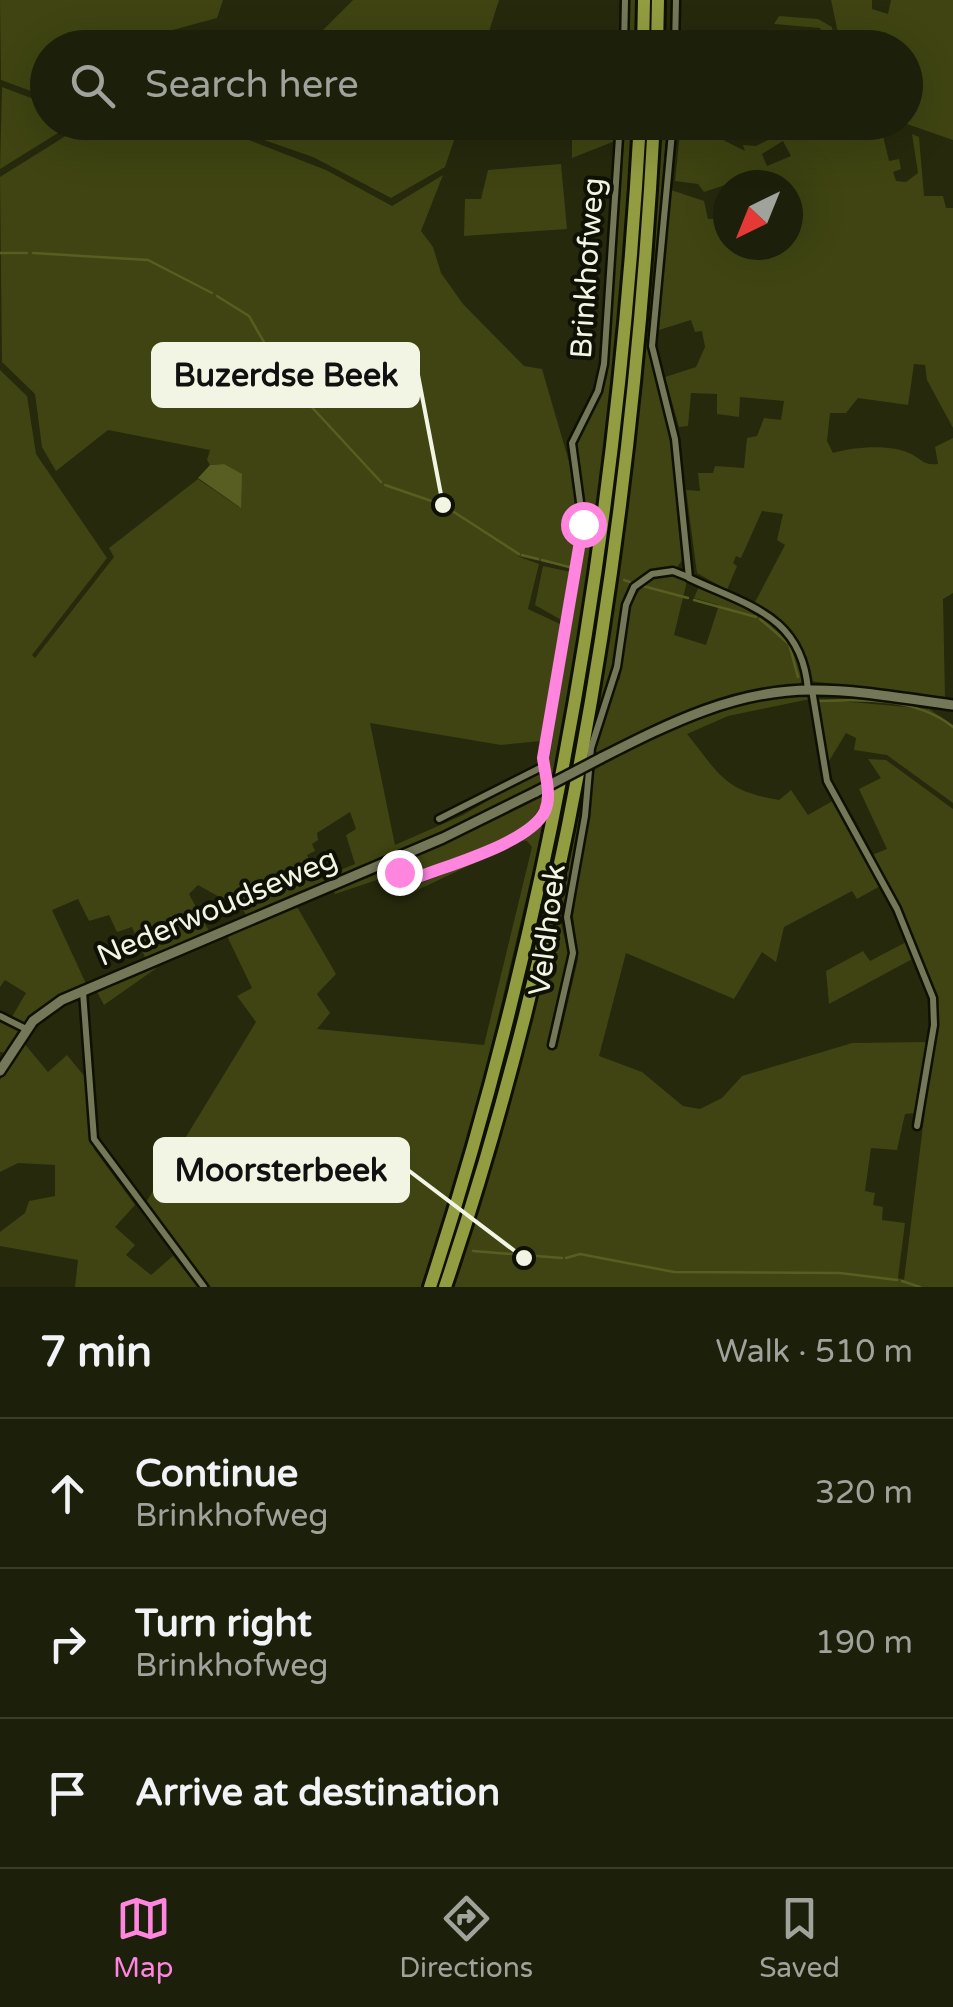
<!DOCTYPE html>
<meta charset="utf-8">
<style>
:root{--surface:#1c1f09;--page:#252712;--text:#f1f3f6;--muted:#a0a29c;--line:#3a3d2a;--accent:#ff85df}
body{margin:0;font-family:"Varela Round",sans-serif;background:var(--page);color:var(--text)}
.compass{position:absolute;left:713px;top:170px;width:90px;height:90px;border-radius:50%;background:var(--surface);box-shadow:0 10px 40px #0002;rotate:223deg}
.stop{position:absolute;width:30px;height:30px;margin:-22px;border:8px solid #ff85df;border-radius:50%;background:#fff}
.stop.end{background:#ff85df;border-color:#fff;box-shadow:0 2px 10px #0008}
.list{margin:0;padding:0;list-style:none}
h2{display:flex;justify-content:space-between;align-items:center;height:130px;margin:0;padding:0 40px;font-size:42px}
h2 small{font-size:32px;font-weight:400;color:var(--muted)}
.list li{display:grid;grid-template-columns:65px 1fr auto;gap:30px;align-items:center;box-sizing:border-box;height:150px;padding:0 40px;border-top:2px solid var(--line)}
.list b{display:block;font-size:38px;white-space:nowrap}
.list p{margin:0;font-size:32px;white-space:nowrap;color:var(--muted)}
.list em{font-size:32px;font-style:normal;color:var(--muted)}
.icon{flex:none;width:55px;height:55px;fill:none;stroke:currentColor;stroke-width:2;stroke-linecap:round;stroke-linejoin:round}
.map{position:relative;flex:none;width:953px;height:1287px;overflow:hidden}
.search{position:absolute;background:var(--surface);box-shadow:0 10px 40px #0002;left:30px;right:30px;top:30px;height:110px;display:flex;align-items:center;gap:25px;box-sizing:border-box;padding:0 35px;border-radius:55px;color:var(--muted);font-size:38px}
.sheet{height:580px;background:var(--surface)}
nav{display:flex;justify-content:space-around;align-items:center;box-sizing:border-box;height:140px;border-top:2px solid var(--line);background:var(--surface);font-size:28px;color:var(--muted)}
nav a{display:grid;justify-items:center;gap:5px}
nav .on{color:var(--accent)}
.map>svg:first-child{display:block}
.green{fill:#3f4412;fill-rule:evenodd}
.water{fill:#585e21}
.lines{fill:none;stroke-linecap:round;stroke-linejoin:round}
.stream{stroke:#585e21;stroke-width:2.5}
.minor-casing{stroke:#0f1100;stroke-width:11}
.tertiary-casing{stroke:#0f1100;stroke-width:14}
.motorway-casing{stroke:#0f1100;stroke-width:18}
.minor{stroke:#747859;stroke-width:6}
.tertiary{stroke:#747859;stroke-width:9}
.motorway{stroke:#929c40;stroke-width:12}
.tertiary-bridge-casing{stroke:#0f1100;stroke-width:14;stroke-linecap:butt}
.tertiary-bridge{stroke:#747859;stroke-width:9}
.route{stroke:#ff85df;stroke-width:12}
.labels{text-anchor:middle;stroke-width:8;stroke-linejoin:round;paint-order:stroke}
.street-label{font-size:30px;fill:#f2f5e3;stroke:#0f1105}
.leader{fill:none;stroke:#f2f5e3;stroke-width:4}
.callout-dot{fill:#f2f5e3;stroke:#0f1105;stroke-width:4}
.callout{fill:#f2f5e3;stroke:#f2f5e3;stroke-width:4}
.callout-label{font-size:32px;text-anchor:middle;font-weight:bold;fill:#111}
</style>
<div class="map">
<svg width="953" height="1287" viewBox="0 0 953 1287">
<rect width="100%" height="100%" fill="#26290c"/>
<g class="green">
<polygon points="0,0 223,0 217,18 110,47 48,48 47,97 1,80"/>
<polygon points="353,0 499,0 484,47 305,48"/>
<polygon points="630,0 639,0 638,47 627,48"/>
<polygon points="831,0 872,0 872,9 888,14 891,0 953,0 953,140 904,123 906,48 841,47"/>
<polygon points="779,16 818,19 832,27 835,47 830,47 820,28 774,24"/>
<polygon points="2,87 47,104 48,122 74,123 0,169"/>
<path d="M88,122L221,129L326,170L392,206L443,175L421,231L433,247L441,273L463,304L524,366L542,369L579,496L572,568L517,556L539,564L528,609L562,625L541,741L501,745L370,723L395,845L463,815L530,776L538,774L545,782L437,838L235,924L247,917L244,911L198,885L189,894L211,935L147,962L132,927L117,932L109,915L89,921L78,899L52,910L88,988L59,1000L23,1026L10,1020L26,993L5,980L0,987V370L27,396L36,454L107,558L32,655L35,658L114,557L109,548L198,479L239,507V496L224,464L210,465L207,460L210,450L108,430L56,471L42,447L35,394L2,362L0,177ZM350,812L356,829L346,835L355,864L319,879L307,855L315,851L312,844L318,840L317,833Z"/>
<polygon points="215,123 460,123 445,167 391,198 313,157"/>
<polygon points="580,123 616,123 615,141 572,158 572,136 581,135"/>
<polygon points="625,123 634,123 614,378 598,503 565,722 550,787 548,769 586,522 576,448 607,377"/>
<polygon points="661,123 667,123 649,352 670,424 684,558 677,567 645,575 625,604 613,666 584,769 642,387"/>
<path d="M681,123H709L725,141L745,151L743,145L756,146L801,123H880L889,161L899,159L901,169L893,172L896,181L906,182L918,173L912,134L919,137L924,196H943L946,208H953V428L927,380L925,365L914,364L908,405L858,398L846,413H830L827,441L833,453C854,447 887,444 909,453C921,458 923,466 938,464L935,447L953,438V593L943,599L945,697L810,681C805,640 790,621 754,604L785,545L777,540L783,514L762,511L741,558L736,556L733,563L737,566L727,590L697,573L686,490L700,491L698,473H713L715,466L744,468L747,438L757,436L764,418L781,420L784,401L740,397L739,417L717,414V394L691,393L688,426L679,427L665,377L696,367L705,347L702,331L695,332L691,320L659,330L671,190L704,201L708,219L728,218V245H788V185H761L758,174L704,192L698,184L675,181ZM783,141L791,156L767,166L762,154Z"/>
<polygon points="561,164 567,229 464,236 465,199 481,199 488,170"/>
<polygon points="543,566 571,572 563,621 535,605"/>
<path d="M668,575L687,581L674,635L706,645L719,605L694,598L699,586C751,608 793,618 803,680L797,687C719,697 665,720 594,755L612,686L620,679C625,643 621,580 668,575Z"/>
<path d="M802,695L810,699L728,716L687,734C719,773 723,791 779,800L791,790L808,815L836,799L882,885L857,899L852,891L784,927L776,962L762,952L734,999L626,953L599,1056L642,1072L683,1106L700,1109L722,1098L742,1076L852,1043L926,1042L916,1113L905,1114L897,1150L871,1148L865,1191L875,1193L873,1205L883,1207L882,1220L905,1223L898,1278L904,1280L938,1004L904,913L872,855L887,849L859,789L881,778L868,759L886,760L953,809V1287H453L502,1120L583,773L576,852L560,919L570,961L549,1047L557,1049L578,959L573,915L595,767C665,727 721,702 802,695Z"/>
<polygon points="817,699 929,709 953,725 953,803 887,755 854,750 856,738 846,733 829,761"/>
<path d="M545,793C534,844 456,859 412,875L403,871L405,861Z"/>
<polygon points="544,823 481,1090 423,1287 211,1287 145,1204 256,1022 237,996 252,988 227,936 296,905 336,974 317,994 330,1013 317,1029 484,1045 532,847 527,841 518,840"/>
<polygon points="505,843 509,846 504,849 407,895 386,877 335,894 333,890 388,870 409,884"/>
<polygon points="910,940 916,957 829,1004 826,971 863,951 870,961"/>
<polygon points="158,967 104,1005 97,992"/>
<polygon points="0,1022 20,1031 7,1053 0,1052"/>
<polygon points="23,1042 48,1072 67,1055 85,1077 94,1149 135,1205 115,1227 135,1245 126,1255 151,1275 173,1256 198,1287 75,1287 78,1260 0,1246 0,1232 25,1213 29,1201 55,1196 55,1165 18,1163 0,1172 0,1080"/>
</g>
<polygon class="water" points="224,464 242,474 241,508 198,478 210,465"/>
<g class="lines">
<g class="stream">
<polyline points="0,253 27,253"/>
<polyline points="33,253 148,260 212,293"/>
<polyline points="217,296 249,316 284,377 381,482"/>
<polyline points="385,485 443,505 519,554"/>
<polyline points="522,555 538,559"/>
<polyline points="542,560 573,568"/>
<polyline points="624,580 630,582"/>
<polyline points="643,586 688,598"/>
<polyline points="694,600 756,617"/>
<polyline points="760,619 789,644 798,677"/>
<path d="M819,701C863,699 918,698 953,727"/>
<polyline points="473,1251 562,1258"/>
<polyline points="566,1258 580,1254 674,1272 840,1273 897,1280"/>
<polyline points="902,1281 920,1287"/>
</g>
<defs>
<g id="minor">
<polyline points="624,48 625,0"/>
<polyline points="675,48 676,0"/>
<path d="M673,122L652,346L675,439L689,578C748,606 802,615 808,690"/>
<polyline points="812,690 827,781 897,909 933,998 934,1025 917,1126"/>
<polyline points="439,819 544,766"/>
<path d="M393,860L402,876L416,879C448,865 530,843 545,811C552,795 546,775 543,758L583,524L572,443L598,391L604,364L620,122"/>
<polyline points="83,992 94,1139 204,1287"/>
<polyline points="0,1016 26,1029"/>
<polyline points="552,1045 573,953 567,917 585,816 591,748 617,667 626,605 634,587 652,574 673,571 688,577"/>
</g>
<g id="tertiary">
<path d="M601,758C668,724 736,689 814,690C860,690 907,699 953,705"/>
<polyline points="0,1071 33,1021 62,1000 443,838 536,792"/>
</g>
<g id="motorway">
<polyline points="643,48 644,0"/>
<polyline points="657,48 658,0"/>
<path d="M430,1287C553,911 618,517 640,122"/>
<path d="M445,1287C572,913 633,515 654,122"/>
</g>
</defs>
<use href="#minor" class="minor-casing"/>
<use href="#tertiary" class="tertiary-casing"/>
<use href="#motorway" class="motorway-casing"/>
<use href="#minor" class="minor"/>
<use href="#tertiary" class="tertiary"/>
<use href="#motorway" class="motorway"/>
<defs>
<polyline id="tertiary-bridge" points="536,792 601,758"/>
</defs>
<use href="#tertiary-bridge" class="tertiary-bridge-casing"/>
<use href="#tertiary-bridge" class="tertiary-bridge"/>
</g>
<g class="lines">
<path class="route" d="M399,872L407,880L416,878C448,865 530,843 545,811C552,795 545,775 543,758L583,524"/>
</g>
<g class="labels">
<g class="street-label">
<text transform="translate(587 268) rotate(-86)" y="10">Brinkhofweg</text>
<text transform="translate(217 907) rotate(-23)" y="10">Nederwoudseweg</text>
<text transform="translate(547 930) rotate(-83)" y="10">Veldhoek</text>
</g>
</g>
<path class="leader" d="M443 505L418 375M524 1258L408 1170"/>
<g class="callout-dot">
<circle cx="443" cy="505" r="10"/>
<circle cx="524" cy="1258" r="10"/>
</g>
<g class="callout">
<rect x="153" y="344" width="265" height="62" rx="10"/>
<rect x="155" y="1139" width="253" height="62" rx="10"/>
</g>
<g class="callout-label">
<text x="286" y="386">Buzerdse Beek</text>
<text x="281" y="1181">Moorsterbeek</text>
</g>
</svg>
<svg class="compass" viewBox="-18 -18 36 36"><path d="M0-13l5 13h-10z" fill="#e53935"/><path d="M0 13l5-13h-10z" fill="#a0a29c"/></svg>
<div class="stop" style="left:583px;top:524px"></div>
<div class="stop end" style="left:399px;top:872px"></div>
<div class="search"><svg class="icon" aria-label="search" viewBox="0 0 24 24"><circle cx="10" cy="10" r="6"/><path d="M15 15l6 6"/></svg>Search here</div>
</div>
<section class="sheet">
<h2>7 min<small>Walk · 510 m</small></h2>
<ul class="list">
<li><svg class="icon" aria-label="ahead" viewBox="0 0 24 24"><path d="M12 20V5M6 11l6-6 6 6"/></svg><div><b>Continue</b><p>Brinkhofweg</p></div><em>320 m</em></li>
<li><svg class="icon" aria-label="right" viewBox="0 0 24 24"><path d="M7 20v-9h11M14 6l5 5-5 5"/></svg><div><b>Turn right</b><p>Brinkhofweg</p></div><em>190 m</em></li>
<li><svg class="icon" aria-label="arrive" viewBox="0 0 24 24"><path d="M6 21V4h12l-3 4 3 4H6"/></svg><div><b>Arrive at destination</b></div></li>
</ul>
</section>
<nav>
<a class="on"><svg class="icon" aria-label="map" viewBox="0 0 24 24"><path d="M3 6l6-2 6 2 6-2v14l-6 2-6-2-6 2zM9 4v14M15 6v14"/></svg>Map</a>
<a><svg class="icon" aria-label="directions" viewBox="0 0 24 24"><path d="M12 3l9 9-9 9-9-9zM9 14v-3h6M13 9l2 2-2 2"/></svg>Directions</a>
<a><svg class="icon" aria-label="saved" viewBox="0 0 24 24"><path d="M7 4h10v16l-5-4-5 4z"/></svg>Saved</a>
</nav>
